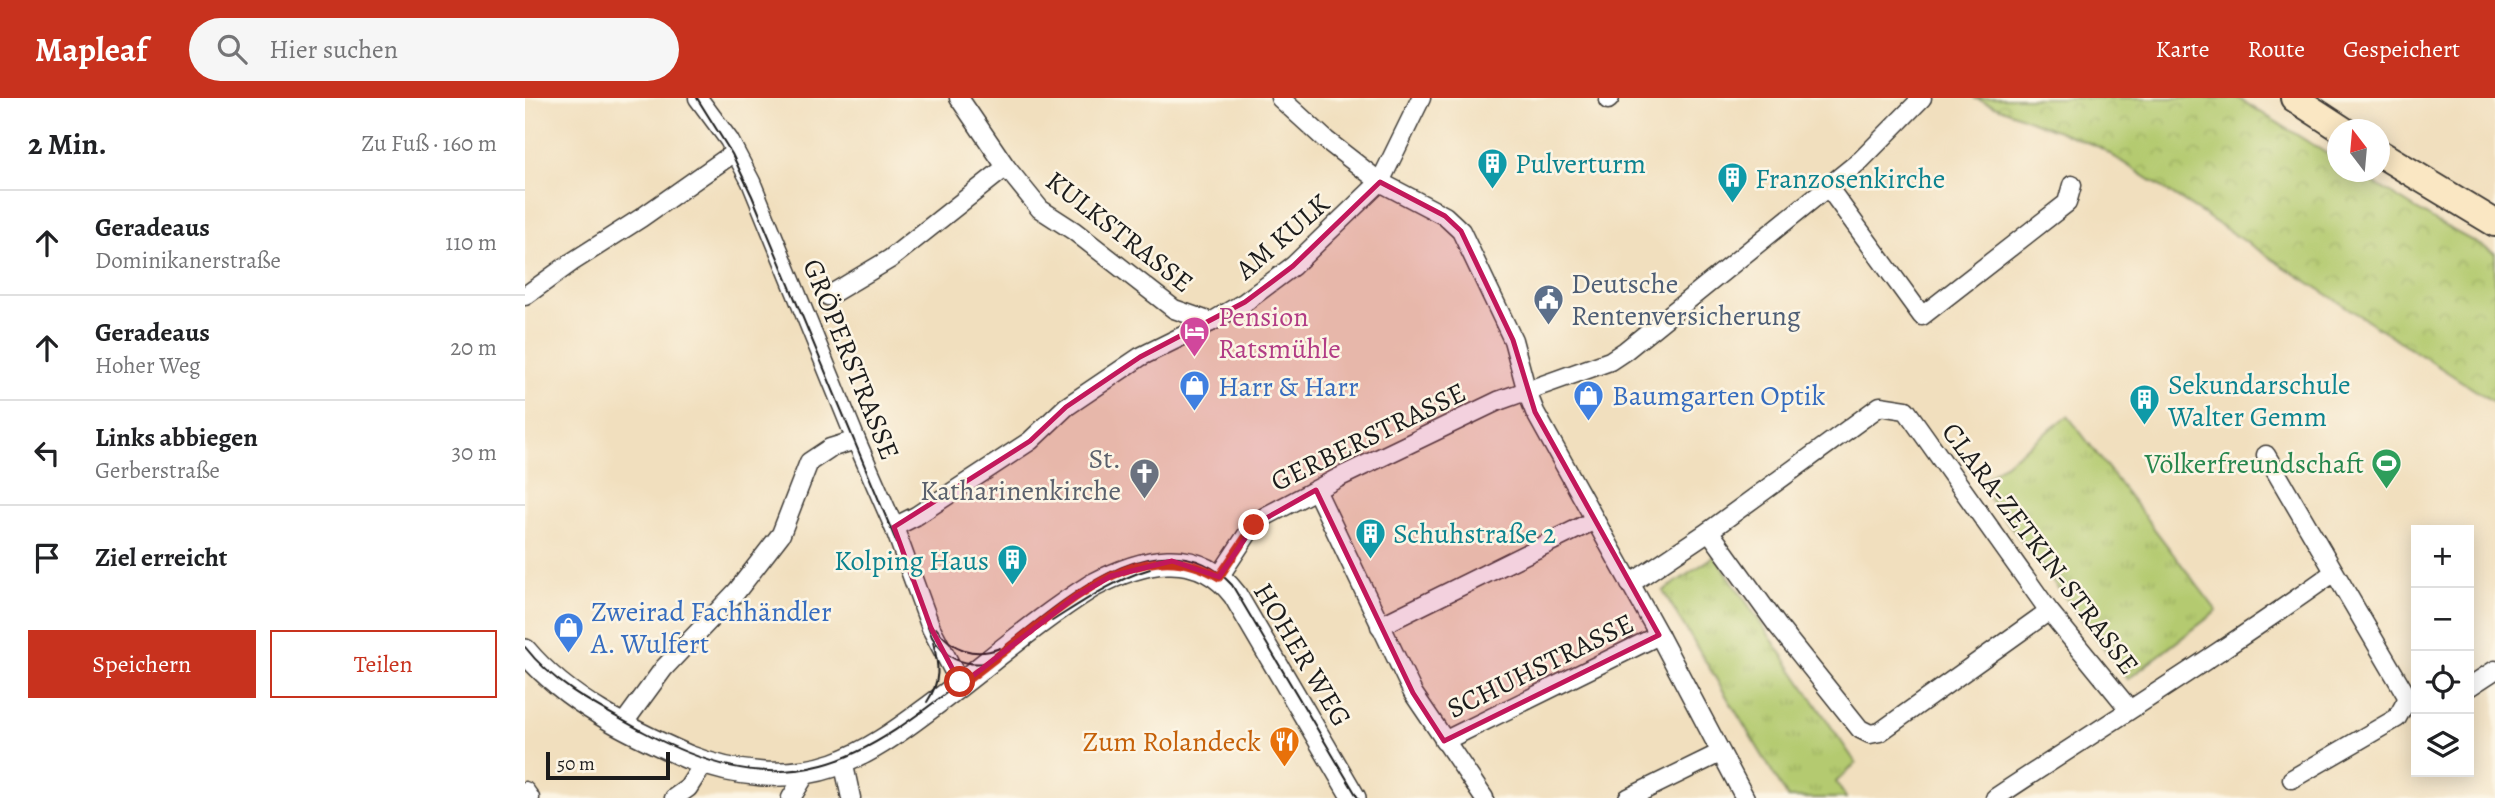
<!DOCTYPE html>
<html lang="de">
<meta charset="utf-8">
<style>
:root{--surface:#fff;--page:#f6f6f6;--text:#202124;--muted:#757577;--line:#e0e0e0;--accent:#c8321e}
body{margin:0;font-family:Alegreya,serif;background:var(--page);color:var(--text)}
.controls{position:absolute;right:21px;bottom:21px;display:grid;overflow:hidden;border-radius:0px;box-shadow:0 4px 18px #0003}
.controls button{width:63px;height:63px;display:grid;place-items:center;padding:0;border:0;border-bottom:2px solid var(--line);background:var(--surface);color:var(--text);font:35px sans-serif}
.compass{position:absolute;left:1802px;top:21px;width:63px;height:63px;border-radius:50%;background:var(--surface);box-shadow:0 4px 18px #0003;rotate:344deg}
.scale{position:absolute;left:21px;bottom:18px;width:124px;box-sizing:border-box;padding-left:7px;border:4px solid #1c1c1c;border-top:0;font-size:19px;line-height:24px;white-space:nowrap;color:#1c1c1c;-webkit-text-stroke:5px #fcf5e5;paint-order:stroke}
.stop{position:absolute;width:21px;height:21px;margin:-16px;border:5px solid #c8321e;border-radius:50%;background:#fff}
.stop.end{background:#c8321e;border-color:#fff;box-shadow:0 2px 7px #0008}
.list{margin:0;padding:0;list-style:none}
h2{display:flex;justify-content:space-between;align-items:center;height:91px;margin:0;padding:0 28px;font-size:30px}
h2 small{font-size:23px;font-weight:400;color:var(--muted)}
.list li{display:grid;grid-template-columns:46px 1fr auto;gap:21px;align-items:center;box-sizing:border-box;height:105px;padding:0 28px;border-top:2px solid var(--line)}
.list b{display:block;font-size:26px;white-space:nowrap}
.list p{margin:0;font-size:23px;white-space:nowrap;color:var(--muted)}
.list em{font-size:23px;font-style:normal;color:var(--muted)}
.actions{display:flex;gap:14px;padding:21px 28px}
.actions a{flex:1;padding:16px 0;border:2px solid var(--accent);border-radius:0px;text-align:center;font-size:24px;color:var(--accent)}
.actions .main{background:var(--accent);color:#fff}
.icon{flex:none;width:38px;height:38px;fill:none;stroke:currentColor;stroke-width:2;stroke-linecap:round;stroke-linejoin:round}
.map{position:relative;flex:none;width:1970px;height:700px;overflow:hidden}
header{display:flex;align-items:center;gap:42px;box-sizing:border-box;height:98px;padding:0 35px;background:var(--accent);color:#fff}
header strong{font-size:33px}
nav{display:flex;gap:38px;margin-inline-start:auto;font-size:24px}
.search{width:490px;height:63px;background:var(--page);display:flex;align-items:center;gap:18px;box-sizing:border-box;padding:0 24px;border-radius:38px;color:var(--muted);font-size:26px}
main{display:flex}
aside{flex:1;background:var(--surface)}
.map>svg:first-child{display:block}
.grass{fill:url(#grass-tufts);stroke:#687346;stroke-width:2}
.park{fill:url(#park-crowns);stroke:#687346;stroke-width:2}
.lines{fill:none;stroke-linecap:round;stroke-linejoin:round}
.minor-casing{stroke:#3c3934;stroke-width:21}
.tertiary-casing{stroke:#3c3934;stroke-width:26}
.secondary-casing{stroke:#3c3934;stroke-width:30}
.minor{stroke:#fff;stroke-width:18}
.tertiary{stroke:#fff;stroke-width:23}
.secondary{stroke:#fae7c3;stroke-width:26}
.tram{stroke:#1c1c1c;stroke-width:2}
.route{stroke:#c8321e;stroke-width:9}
.marked{fill:#c2185b;fill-opacity:0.2;stroke:#c2185b;stroke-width:5;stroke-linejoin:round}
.labels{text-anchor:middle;stroke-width:5;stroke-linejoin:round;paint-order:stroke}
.culture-label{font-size:28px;fill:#0d838f;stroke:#fcf5e5;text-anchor:start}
.street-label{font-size:28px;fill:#1c1c1c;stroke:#fcf5e5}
.service-label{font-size:28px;fill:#4e5e75;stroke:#fcf5e5;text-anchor:start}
.hotel-label{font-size:28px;fill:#b23c85;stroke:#fcf5e5;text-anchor:start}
.shop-label{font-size:28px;fill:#366cbe;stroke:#fcf5e5;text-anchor:start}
.worship-label{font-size:28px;fill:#5b616d;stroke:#fcf5e5;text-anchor:end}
.leisure-label{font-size:28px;fill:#27864d;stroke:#fcf5e5;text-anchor:end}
.food-label{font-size:28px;fill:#c56008;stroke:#fcf5e5;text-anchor:end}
</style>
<header>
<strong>Mapleaf</strong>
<div class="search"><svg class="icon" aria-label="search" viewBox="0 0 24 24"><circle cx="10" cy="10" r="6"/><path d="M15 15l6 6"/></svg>Hier suchen</div>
<nav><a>Karte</a><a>Route</a><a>Gespeichert</a></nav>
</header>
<main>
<aside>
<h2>2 Min.<small>Zu Fuß · 160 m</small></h2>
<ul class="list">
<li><svg class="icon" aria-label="ahead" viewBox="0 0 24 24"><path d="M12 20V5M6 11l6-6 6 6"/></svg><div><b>Geradeaus</b><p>Dominikanerstraße</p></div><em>110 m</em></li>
<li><svg class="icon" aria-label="ahead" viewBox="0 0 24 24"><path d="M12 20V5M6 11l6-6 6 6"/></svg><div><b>Geradeaus</b><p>Hoher Weg</p></div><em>20 m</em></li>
<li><svg class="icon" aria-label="left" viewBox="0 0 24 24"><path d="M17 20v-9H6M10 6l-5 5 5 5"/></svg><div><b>Links abbiegen</b><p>Gerberstraße</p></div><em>30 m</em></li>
<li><svg class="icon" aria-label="arrive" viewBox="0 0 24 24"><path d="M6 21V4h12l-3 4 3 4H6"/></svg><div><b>Ziel erreicht</b></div></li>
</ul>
<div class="actions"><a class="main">Speichern</a><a>Teilen</a></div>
</aside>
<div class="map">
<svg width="1970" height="700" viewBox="0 0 1970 700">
<defs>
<pattern id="grass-tufts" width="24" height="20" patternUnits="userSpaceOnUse" patternTransform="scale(1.75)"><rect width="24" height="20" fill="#b4ca6f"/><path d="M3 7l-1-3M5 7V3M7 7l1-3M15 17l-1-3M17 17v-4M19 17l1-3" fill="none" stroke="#9aad60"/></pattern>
<pattern id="park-crowns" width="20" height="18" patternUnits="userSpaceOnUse" patternTransform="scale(1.75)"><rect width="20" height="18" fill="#b4ca6f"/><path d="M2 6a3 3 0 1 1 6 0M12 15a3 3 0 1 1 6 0" fill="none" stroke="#9aad60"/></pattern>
</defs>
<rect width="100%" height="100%" fill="#fcf5e5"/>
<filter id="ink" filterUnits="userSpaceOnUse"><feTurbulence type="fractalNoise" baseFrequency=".0143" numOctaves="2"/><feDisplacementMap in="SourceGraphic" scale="14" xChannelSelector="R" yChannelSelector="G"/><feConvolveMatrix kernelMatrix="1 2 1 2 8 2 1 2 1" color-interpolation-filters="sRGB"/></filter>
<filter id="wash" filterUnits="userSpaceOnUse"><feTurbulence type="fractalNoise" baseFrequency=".00686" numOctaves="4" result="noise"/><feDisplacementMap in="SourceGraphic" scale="28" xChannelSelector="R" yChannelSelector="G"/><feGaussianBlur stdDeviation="1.57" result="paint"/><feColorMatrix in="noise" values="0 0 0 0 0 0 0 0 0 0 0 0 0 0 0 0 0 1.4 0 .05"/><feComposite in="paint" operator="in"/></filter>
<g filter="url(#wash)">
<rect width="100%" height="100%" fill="#f1dfbe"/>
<g class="grass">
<polygon points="1543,318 1692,513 1603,581 1453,386"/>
<polygon points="1190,458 1331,665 1311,684 1321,700 1263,700 1138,493"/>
</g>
<polygon class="park" points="1449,0 1713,0 1812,62 1812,74 1831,74 1914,125 1970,155 1970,305 1574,49"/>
</g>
<g filter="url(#ink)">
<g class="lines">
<defs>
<g id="minor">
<polyline points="173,0 204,42 226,84 331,342 369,429 406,530 436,587"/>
<polyline points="434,0 481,69 515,111 549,133 649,211 686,224"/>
<polyline points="755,0 801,42 855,84 920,118 936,133 988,242 1002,294 1010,314 1134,537 1220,700"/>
<polyline points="1083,2 1085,0"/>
<polyline points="1303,89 1397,218 1542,105 1547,87"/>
<polyline points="0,198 47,164 116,120 210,54"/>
<polyline points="303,198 365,161 481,69"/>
<polyline points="1741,357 1883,600 1891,600"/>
<polyline points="791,392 888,595 959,700"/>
<polyline points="369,429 391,418 505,343 541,309 615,259 686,224 720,204 768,168 855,84 896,0"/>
<polyline points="1184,433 1252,527 1335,631 1345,636 1355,634 1524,513"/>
<polyline points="694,479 727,429 741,418 815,379 973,303 1085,263 1100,253 1336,62 1397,0"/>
<polyline points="1105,486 1184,433 1355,308 1381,312 1524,513 1604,611"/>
<polyline points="855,528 1070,422"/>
<polyline points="1944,589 1970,572"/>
<polyline points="98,626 139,570 212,493 256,436 284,364 305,350 331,342"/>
<polyline points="919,643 1134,537"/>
<polyline points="318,663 326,700"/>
<polyline points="1767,681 1872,620 1883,600"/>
<polyline points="0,693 5,700"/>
<polyline points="149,700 163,690 179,665"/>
<polyline points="266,700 282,674"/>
<polyline points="1103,700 1195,655"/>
<path d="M1470,700C1583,625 1698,554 1808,475"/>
</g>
<path id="tertiary" d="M0,553C42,603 104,633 163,659C209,677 262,683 309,667C343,655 372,634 400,613C456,572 508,525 567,488C615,463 672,446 710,497L829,700"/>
<g id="secondary">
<polyline points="1769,0 1818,32"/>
<polyline points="1854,55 1970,125"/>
</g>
</defs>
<use href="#minor" class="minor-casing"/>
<use href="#tertiary" class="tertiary-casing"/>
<use href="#secondary" class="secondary-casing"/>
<use href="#minor" class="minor"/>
<use href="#tertiary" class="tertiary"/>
<use href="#secondary" class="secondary"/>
<g class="tram">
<path d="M172,0L207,56L227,98L371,443L407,539C420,560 437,568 462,565"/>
<path d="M527,523C559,503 589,482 625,471"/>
<path d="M411,530C427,552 449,560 475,550"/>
<path d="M0,549C31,589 76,610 119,634C175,664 233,684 297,667C355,652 414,600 461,564C521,518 633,406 707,487L833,700"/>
<path d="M402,604C416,583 414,568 408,544"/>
</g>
</g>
</g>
<g class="lines" filter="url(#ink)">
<path class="route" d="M435,584L436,587C460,568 485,549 509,530C561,490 627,437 694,479L729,427"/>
</g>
<path class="marked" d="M855,84L920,118L936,133L988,242L1010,314L1134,537L919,643L888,595L791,392L729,427L694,479L647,463L586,478L550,499L436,587L406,530L369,429L505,343L541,309L615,259L720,204L768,168Z"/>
<defs>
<symbol id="building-pin" viewBox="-11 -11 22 30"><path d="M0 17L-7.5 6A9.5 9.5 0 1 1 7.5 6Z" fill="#0f9aa8" stroke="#fcf5e5"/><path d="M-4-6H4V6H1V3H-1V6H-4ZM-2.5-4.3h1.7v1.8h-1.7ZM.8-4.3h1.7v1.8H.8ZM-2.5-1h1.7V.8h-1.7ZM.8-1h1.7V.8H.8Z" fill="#fff"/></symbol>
<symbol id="civic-pin" viewBox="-11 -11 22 30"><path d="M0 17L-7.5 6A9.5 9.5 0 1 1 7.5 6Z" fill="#5c6f8a" stroke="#fcf5e5"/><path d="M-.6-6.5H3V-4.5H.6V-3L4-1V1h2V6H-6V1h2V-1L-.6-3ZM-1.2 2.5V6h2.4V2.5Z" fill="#fff"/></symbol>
<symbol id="hotel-pin" viewBox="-11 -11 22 30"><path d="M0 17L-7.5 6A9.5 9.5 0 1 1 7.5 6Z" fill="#d1479c" stroke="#fcf5e5"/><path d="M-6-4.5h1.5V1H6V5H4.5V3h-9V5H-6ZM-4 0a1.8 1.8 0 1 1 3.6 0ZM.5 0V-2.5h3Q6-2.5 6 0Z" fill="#fff"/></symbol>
<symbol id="shop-pin" viewBox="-11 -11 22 30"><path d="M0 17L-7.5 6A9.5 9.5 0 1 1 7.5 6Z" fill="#3f7fe0" stroke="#fcf5e5"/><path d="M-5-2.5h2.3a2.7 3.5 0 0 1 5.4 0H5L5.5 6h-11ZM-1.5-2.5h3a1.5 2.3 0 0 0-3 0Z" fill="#fff"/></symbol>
<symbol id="stadium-pin" viewBox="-11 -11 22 30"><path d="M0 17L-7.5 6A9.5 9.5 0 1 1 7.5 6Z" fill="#2e9e5b" stroke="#fcf5e5"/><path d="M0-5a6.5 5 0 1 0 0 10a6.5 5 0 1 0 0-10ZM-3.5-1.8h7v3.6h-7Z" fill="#fff"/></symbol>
<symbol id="church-pin" viewBox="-11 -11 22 30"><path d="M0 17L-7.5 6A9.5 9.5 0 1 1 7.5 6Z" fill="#6b7280" stroke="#fcf5e5"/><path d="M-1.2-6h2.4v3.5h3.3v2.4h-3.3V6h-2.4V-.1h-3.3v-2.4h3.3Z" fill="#fff"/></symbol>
<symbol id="restaurant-pin" viewBox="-11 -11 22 30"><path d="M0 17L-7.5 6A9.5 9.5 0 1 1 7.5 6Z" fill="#e8710a" stroke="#fcf5e5"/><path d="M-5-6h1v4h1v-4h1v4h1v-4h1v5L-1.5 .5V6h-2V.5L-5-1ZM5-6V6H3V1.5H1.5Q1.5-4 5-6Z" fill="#fff"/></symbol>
</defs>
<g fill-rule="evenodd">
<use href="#building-pin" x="950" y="48" width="35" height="47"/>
<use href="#building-pin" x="1190" y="62" width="35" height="47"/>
<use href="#civic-pin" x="1006" y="184" width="35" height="47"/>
<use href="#hotel-pin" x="652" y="216" width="35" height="47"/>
<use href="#shop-pin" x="652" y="270" width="35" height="47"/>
<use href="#shop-pin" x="1046" y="280" width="35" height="47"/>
<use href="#building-pin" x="1602" y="284" width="35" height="47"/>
<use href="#stadium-pin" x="1844" y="348" width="35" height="47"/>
<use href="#church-pin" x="602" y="358" width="35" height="47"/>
<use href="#building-pin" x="828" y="418" width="35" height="47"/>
<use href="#building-pin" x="470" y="444" width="35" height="47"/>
<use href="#shop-pin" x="26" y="512" width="35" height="47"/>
<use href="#restaurant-pin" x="742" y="626" width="35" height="47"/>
</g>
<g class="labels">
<g class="culture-label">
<text x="990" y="75">Pulverturm</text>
<text x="1230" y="90">Franzosenkirche</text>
<text x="1643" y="296">Sekundarschule<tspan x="1643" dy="32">Walter Gemm</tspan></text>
<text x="868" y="445">Schuhstraße 2</text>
<text x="464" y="472" text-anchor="end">Kolping Haus</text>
</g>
<g class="street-label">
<text transform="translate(595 133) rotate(38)" y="10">KULKSTRASSE</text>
<text transform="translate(757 138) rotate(-41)" y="10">AM KULK</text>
<text transform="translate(327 261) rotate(68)" y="10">GRÖPERSTRASSE</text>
<text transform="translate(843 338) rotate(-26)" y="10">GERBERSTRASSE</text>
<text transform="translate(1516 450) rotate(53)" y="10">CLARA-ZETKIN-STRASSE</text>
<text transform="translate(778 556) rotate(59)" y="10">HOHER WEG</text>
<text transform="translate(1015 567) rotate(-26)" y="10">SCHUHSTRASSE</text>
</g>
<g class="service-label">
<text x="1046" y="195">Deutsche<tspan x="1046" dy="32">Rentenversicherung</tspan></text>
</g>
<g class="hotel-label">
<text x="693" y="228">Pension<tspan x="693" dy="32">Ratsmühle</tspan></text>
</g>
<g class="shop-label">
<text x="693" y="298">Harr &amp; Harr</text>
<text x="1087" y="307">Baumgarten Optik</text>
<text x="66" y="523">Zweirad Fachhändler<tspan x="66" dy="32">A. Wulfert</tspan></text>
</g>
<g class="worship-label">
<text x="596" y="370">St.<tspan x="596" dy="32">Katharinenkirche</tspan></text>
</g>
<g class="leisure-label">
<text x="1839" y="375">Völkerfreundschaft</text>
</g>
<g class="food-label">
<text x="736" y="653">Zum Rolandeck</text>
</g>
</g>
</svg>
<div class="controls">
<button>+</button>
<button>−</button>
<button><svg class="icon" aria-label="locate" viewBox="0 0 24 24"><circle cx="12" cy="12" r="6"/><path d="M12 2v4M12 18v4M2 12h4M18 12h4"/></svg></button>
<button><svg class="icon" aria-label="layers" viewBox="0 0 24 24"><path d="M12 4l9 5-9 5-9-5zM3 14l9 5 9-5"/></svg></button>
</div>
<svg class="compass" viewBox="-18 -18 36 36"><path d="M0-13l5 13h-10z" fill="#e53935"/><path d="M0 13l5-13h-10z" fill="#757577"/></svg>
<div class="scale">50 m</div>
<div class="stop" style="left:435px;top:584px"></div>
<div class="stop end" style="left:729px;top:427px"></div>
</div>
</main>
